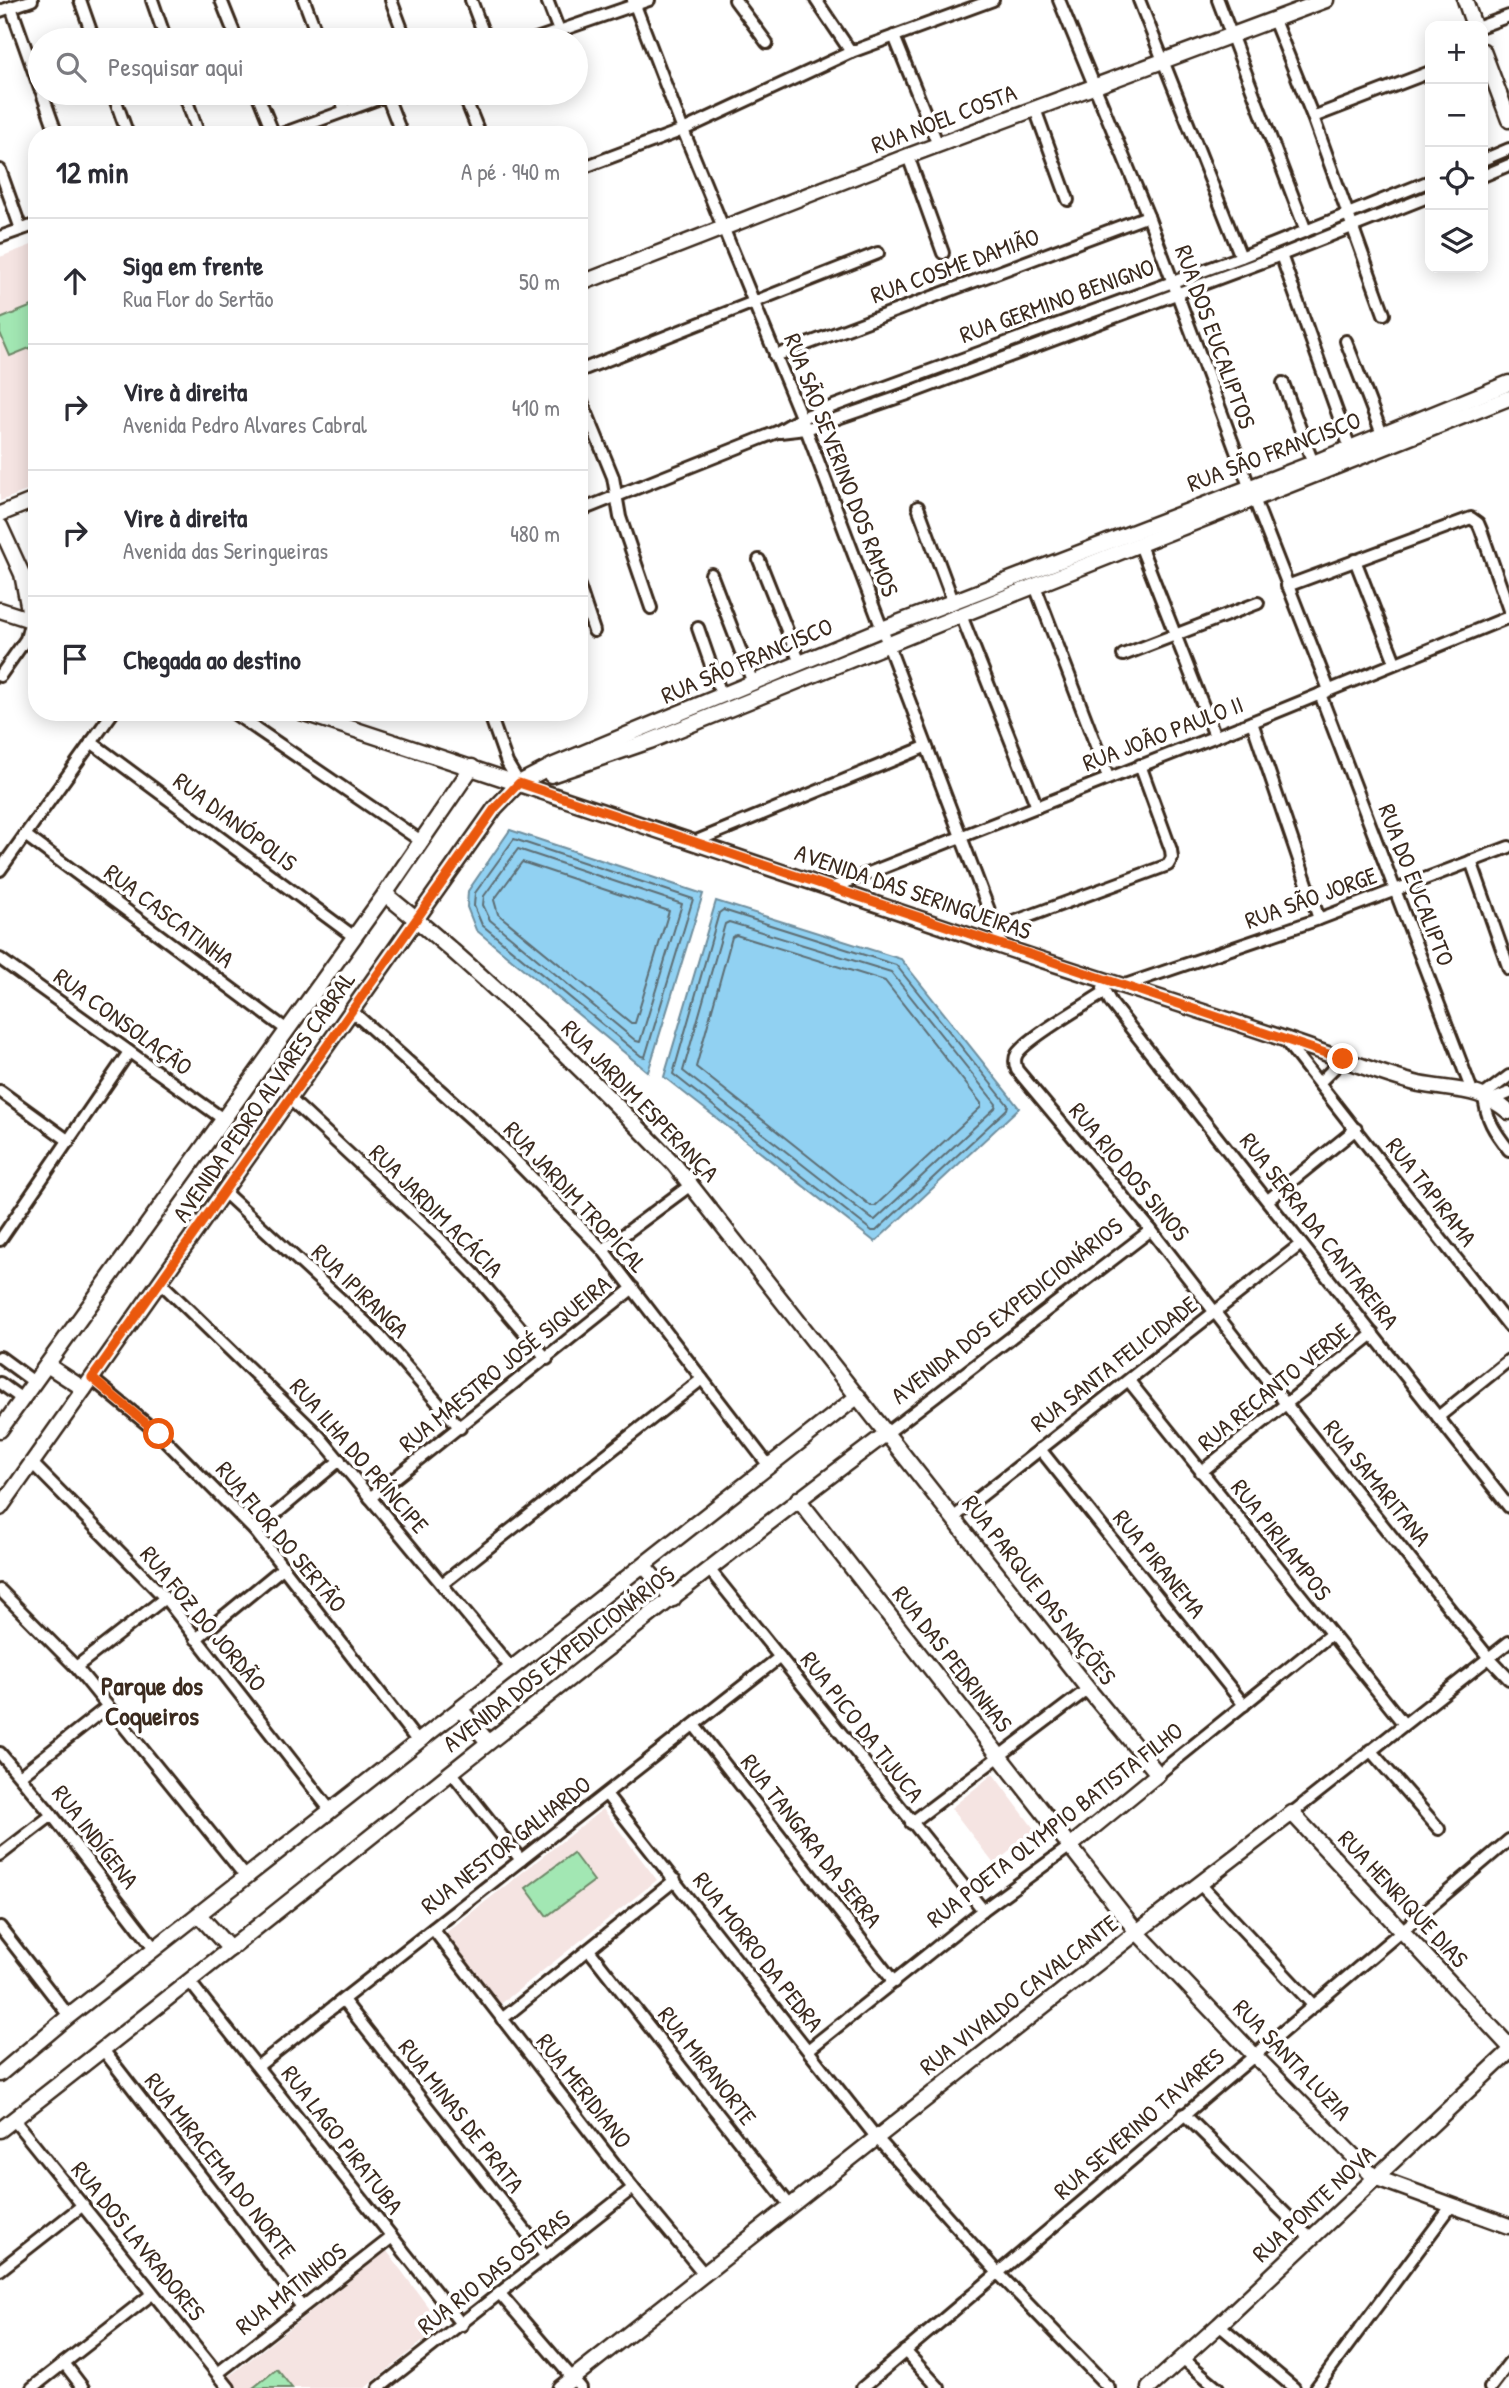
<!DOCTYPE html>
<html lang="pt">
<meta charset="utf-8">
<style>
:root{--surface:#fff;--page:#f2f2f3;--text:#2b2b33;--muted:#7c7c81;--line:#e1e1e2}
body{margin:0;font-family:"Patrick Hand",sans-serif;background:var(--page);color:var(--text)}
.controls{position:absolute;right:21px;top:21px;display:grid;overflow:hidden;border-radius:14px;box-shadow:0 4px 18px #0003}
.controls button{width:63px;height:63px;display:grid;place-items:center;padding:0;border:0;border-bottom:2px solid var(--line);background:var(--surface);color:var(--text);font:35px sans-serif}
.stop{position:absolute;width:21px;height:21px;margin:-16px;border:5px solid #ea580c;border-radius:50%;background:#fff}
.stop.end{background:#ea580c;border-color:#fff;box-shadow:0 2px 7px #0008}
.list{margin:0;padding:0;list-style:none}
h2{display:flex;justify-content:space-between;align-items:center;height:91px;margin:0;padding:0 28px;font-size:30px}
h2 small{font-size:23px;font-weight:400;color:var(--muted)}
.list li{display:grid;grid-template-columns:46px 1fr auto;gap:21px;align-items:center;box-sizing:border-box;height:126px;padding:0 28px;border-top:2px solid var(--line)}
.list b{display:block;font-size:26px;white-space:nowrap}
.list p{margin:0;font-size:23px;white-space:nowrap;color:var(--muted)}
.list em{font-size:23px;font-style:normal;color:var(--muted)}
.icon{flex:none;width:38px;height:38px;fill:none;stroke:currentColor;stroke-width:2;stroke-linecap:round;stroke-linejoin:round}
.map{position:relative;flex:none;width:1509px;height:2388px;overflow:hidden}
.search{position:absolute;background:var(--surface);box-shadow:0 4px 18px #0003;left:28px;top:28px;width:560px;height:77px;display:flex;align-items:center;gap:18px;box-sizing:border-box;padding:0 24px;border-radius:38px;color:var(--muted);font-size:26px}
.panel{position:absolute;background:var(--surface);box-shadow:0 4px 18px #0003;left:28px;top:126px;width:560px;height:595px;border-radius:28px}
.map>svg:first-child{display:block}
.built{fill:#f5e4e2}
.green{fill:#a2e7b3;stroke:#6e8868;stroke-width:2}
.water{fill:#91d1f2;stroke:#6f8e9d;stroke-width:2}
.lines{fill:none;stroke-linecap:round;stroke-linejoin:round}
.shore{stroke:#5d6d73;stroke-width:2}
.street-casing{stroke:#3b2a1e;stroke-width:16}
.secondary-casing{stroke:#3b2a1e;stroke-width:19}
.street{stroke:#fff;stroke-width:10}
.secondary{stroke:#fff;stroke-width:14}
.route{stroke:#ea580c;stroke-width:9}
.labels{text-anchor:middle;stroke-width:7;stroke-linejoin:round;paint-order:stroke}
.street-label{font-size:24px;fill:#3b2a1e;stroke:#fff}
.neighbourhood-label{font-size:26px;font-weight:bold;fill:#3b2a1e;stroke:#fff}
</style>
<div class="map">
<svg width="1509" height="2388" viewBox="0 0 1509 2388">
<rect width="100%" height="100%" fill="#fff"/>
<filter id="ink" filterUnits="userSpaceOnUse"><feTurbulence type="fractalNoise" baseFrequency=".0143" numOctaves="2"/><feDisplacementMap in="SourceGraphic" scale="14" xChannelSelector="R" yChannelSelector="G"/><feConvolveMatrix kernelMatrix="1 2 1 2 8 2 1 2 1" color-interpolation-filters="sRGB"/></filter>
<g filter="url(#ink)">
<g class="built">
<polygon points="37,243 37,487 0,501 0,257"/>
<polygon points="993,1774 1035,1830 994,1864 951,1808"/>
<polygon points="603,1809 657,1880 497,2007 443,1935"/>
<polygon points="387,2251 442,2326 365,2388 235,2388 227,2378"/>
</g>
<g class="green">
<polygon points="37,304 37,345 10,356 0,333 0,319"/>
<polygon points="573,1853 594,1881 547,1916 526,1888"/>
<polygon points="277,2369 292,2388 253,2388"/>
</g>
<g class="water">
<polygon points="510,830 703,894 648,1072 476,930 467,907 468,891"/>
<polygon points="716,901 901,959 1019,1108 875,1242 664,1077"/>
</g>
<g class="lines">
<g class="shore">
<polygon points="514,839 693,899 645,1057 641,1056 482,925 474,906 475,893"/>
<polygon points="518,849 682,904 640,1042 636,1041 490,920 483,905 484,896"/>
<polygon points="522,862 669,911 635,1023 631,1023 498,914 494,900"/>
<polygon points="723,910 896,965 1008,1105 1007,1109 876,1231 872,1231 673,1074 719,913"/>
<polygon points="729,922 891,972 996,1104 995,1108 875,1220 872,1219 683,1071 725,924"/>
<polygon points="736,935 885,981 981,1103 981,1107 875,1206 871,1206 696,1067 732,937"/>
</g>
<defs>
<g id="street">
<polyline points="80,0 94,40"/>
<polyline points="152,0 166,40"/>
<polyline points="221,0 237,40"/>
<polyline points="304,0 319,40"/>
<polyline points="391,0 406,40"/>
<polyline points="471,0 486,40"/>
<polyline points="547,0 559,31"/>
<polyline points="633,0 683,130 806,429 1003,947"/>
<polyline points="735,0 767,43"/>
<polyline points="816,0 851,52"/>
<polyline points="1059,0 1148,216 1249,486 1329,690"/>
<polyline points="1139,0 1241,257"/>
<polyline points="1218,0 1306,231"/>
<polyline points="11,7 40,89"/>
<polyline points="0,11 32,0"/>
<polyline points="1274,20 1313,117 1384,314"/>
<polyline points="1482,26 1509,16"/>
<polyline points="894,36 938,145"/>
<polyline points="533,40 649,0"/>
<polyline points="42,93 57,135"/>
<polyline points="113,93 128,135"/>
<polyline points="184,93 199,135"/>
<polyline points="257,93 274,135"/>
<polyline points="339,93 345,111"/>
<polyline points="463,93 480,135"/>
<polyline points="387,96 402,135"/>
<polyline points="1035,109 1068,200"/>
<polyline points="1313,117 1430,72"/>
<polyline points="279,135 394,93"/>
<polyline points="908,156 943,253"/>
<polyline points="1483,160 1509,149"/>
<polyline points="579,169 683,130 851,52 993,0"/>
<polyline points="0,170 21,229"/>
<polyline points="1483,176 1509,165"/>
<polyline points="0,237 37,224"/>
<polyline points="1281,255 1350,448"/>
<polyline points="1346,341 1382,434"/>
<polyline points="775,356 1148,216"/>
<polyline points="579,371 878,253"/>
<polyline points="1283,383 1313,463"/>
<polyline points="579,394 613,477 620,517 651,608"/>
<polyline points="780,432 806,429 905,395 1281,255 1430,196"/>
<polyline points="918,507 953,601"/>
<polyline points="579,511 777,432 801,418 1241,257 1430,181"/>
<polyline points="1140,545 1215,736"/>
<polyline points="759,560 800,663"/>
<polyline points="1355,560 1395,662"/>
<polyline points="711,574 753,683"/>
<polyline points="579,586 594,631"/>
<polyline points="1035,586 1108,777"/>
<polyline points="1287,586 1471,518 1478,523 1481,530 1509,610"/>
<polyline points="961,615 1037,807"/>
<polyline points="698,628 722,697"/>
<polyline points="1123,655 1258,603"/>
<polyline points="0,676 26,639 31,620"/>
<polyline points="1320,694 1472,1091"/>
<polyline points="232,712 421,841"/>
<polyline points="489,712 507,763 519,783"/>
<polyline points="1252,722 1319,919"/>
<polyline points="91,742 353,936"/>
<polyline points="25,835 287,1030"/>
<polyline points="694,842 925,747"/>
<polyline points="1471,861 1509,969"/>
<polyline points="0,870 113,712"/>
<polyline points="831,888 1252,722 1509,617"/>
<polyline points="997,928 1168,865 1172,858 1171,850 1140,765"/>
<polyline points="0,959 223,1119"/>
<polyline points="1125,985 1319,919 1509,847"/>
<polyline points="1103,988 1111,1003 1509,1507"/>
<path d="M1105,992C1087,1004 1027,1038 1017,1054C1014,1059 1015,1065 1017,1070L1151,1230L1286,1404L1489,1658L1509,1679"/>
<polyline points="352,1011 493,1138 603,1250 769,1466"/>
<polyline points="1284,1039 1509,1326"/>
<path d="M1509,1076L1484,1095C1486,1119 1494,1131 1509,1150"/>
<polyline points="1319,1083 1343,1059"/>
<polyline points="0,1091 69,1141"/>
<polyline points="290,1099 438,1237 475,1275 547,1359"/>
<polyline points="1489,1101 1509,1093"/>
<polyline points="224,1192 377,1333 460,1428"/>
<polyline points="1268,1200 1356,1129"/>
<polyline points="0,1240 129,1052"/>
<polyline points="603,1250 692,1184"/>
<polyline points="161,1283 319,1436 512,1669"/>
<polyline points="0,1357 34,1382"/>
<polyline points="91,1378 159,1434 255,1531 418,1742"/>
<polyline points="1129,1381 1403,1723"/>
<polyline points="0,1383 22,1399"/>
<polyline points="1438,1417 1509,1360"/>
<polyline points="887,1433 1151,1230"/>
<polyline points="1040,1449 1244,1705"/>
<polyline points="32,1463 165,1598 331,1811"/>
<polyline points="1201,1472 1373,1334"/>
<polyline points="370,1498 633,1288"/>
<polyline points="953,1518 1301,1244"/>
<polyline points="255,1531 340,1460"/>
<polyline points="709,1569 983,1910"/>
<polyline points="442,1584 702,1379"/>
<polyline points="0,1590 76,1667 246,1877"/>
<polyline points="196,1639 284,1567"/>
<polyline points="76,1667 165,1598"/>
<polyline points="694,1725 894,1982"/>
<polyline points="1370,1750 1439,1829"/>
<polyline points="0,1753 52,1815 155,1949"/>
<polyline points="452,1773 521,1860"/>
<polyline points="1158,1774 1330,1635"/>
<polyline points="21,1775 107,1707"/>
<polyline points="606,1794 876,2137 998,2273 1109,2388"/>
<polyline points="1292,1813 1509,1642"/>
<polyline points="911,1823 1088,1689"/>
<polyline points="0,1855 52,1815"/>
<polyline points="1199,1883 1314,2006"/>
<polyline points="0,1927 69,2016"/>
<polyline points="433,1929 633,2188 705,2275"/>
<polyline points="589,1950 791,2207"/>
<polyline points="189,1981 462,2325"/>
<polyline points="343,2000 546,2257"/>
<polyline points="502,2019 675,1880"/>
<polyline points="808,2050 983,1910 1069,1847"/>
<polyline points="104,2051 302,2307"/>
<polyline points="258,2066 780,1657"/>
<polyline points="1184,2114 1311,2239"/>
<polyline points="14,2120 229,2388"/>
<polyline points="0,2270 83,2205"/>
<polyline points="501,2295 581,2388"/>
<polyline points="1219,2325 1294,2388"/>
<polyline points="905,2351 939,2388"/>
<polyline points="1182,2358 1218,2388"/>
<polyline points="64,2363 83,2388"/>
<polyline points="218,2373 391,2238"/>
<polyline points="32,2388 152,2294"/>
<polyline points="379,2388 633,2188"/>
<path d="M862,2388C1078,2206 1292,2022 1509,1840"/>
<polyline points="1316,2388 1452,2205"/>
<polyline points="1490,2388 1509,2363"/>
</g>
<g id="secondary">
<polyline points="1465,0 1474,26"/>
<polyline points="1483,51 1509,120"/>
<polyline points="579,284 908,156 1326,0"/>
<polyline points="0,514 37,499"/>
<polyline points="0,526 22,574 31,620"/>
<polyline points="0,610 37,622"/>
<path d="M301,712C535,788 767,867 1000,946C1107,982 1215,1014 1322,1052C1354,1063 1386,1076 1419,1084C1455,1091 1480,1087 1509,1112"/>
<polyline points="551,775 650,741 961,615 1509,398"/>
<path d="M385,894C488,977 582,1069 674,1164L1088,1689L1158,1774L1069,1847"/>
<polyline points="47,1365 84,1389"/>
<polyline points="0,1430 385,894 472,767"/>
<polyline points="798,1499 1137,1932 1253,2054 1374,2177 1509,2226"/>
<polyline points="0,1508 495,808 519,783 554,765 882,629 1313,463 1509,383"/>
<polyline points="644,1566 673,1599"/>
<polyline points="461,1710 488,1742"/>
<polyline points="199,1915 230,1949"/>
<polyline points="0,2074 69,2016 858,1396"/>
<path d="M0,2130C297,1899 586,1659 887,1433"/>
<polyline points="560,2388 1137,1932 1292,1813 1509,2046"/>
<polyline points="1149,2388 1219,2325 1509,2052"/>
</g>
</defs>
<use href="#street" class="street-casing"/>
<use href="#secondary" class="secondary-casing"/>
<use href="#street" class="street"/>
<use href="#secondary" class="secondary"/>
</g>
</g>
<g class="lines" filter="url(#ink)">
<polyline class="route" points="159,1434 92,1378 495,808 519,783 1343,1059"/>
</g>
<g class="labels">
<g class="street-label">
<text transform="translate(944 119) rotate(-21)" y="8">RUA NOEL COSTA</text>
<text transform="translate(955 266) rotate(-20)" y="8">RUA COSME DAMIÃO</text>
<text transform="translate(1057 301) rotate(-20)" y="8">RUA GERMINO BENIGNO</text>
<text transform="translate(1215 337) rotate(70)" y="8">RUA DOS EUCALIPTOS</text>
<text transform="translate(1274 452) rotate(-21)" y="8">RUA SÃO FRANCISCO</text>
<text transform="translate(841 465) rotate(69)" y="8">RUA SÃO SEVERINO DOS RAMOS</text>
<text transform="translate(747 661) rotate(-23)" y="8">RUA SÃO FRANCISCO</text>
<text transform="translate(1163 734) rotate(-21)" y="8">RUA JOÃO PAULO II</text>
<text transform="translate(235 822) rotate(37)" y="8">RUA DIANÓPOLIS</text>
<text transform="translate(1416 885) rotate(69)" y="8">RUA DO EUCALIPTO</text>
<text transform="translate(913 892) rotate(19)" y="8">AVENIDA DAS SERINGUEIRAS</text>
<text transform="translate(1311 898) rotate(-20)" y="8">RUA SÃO JORGE</text>
<text transform="translate(169 916) rotate(37)" y="8">RUA CASCATINHA</text>
<text transform="translate(123 1022) rotate(36)" y="8">RUA CONSOLAÇÃO</text>
<text transform="translate(264 1097) rotate(-55)" y="8">AVENIDA PEDRO ALVARES CABRAL</text>
<text transform="translate(640 1101) rotate(46)" y="8">RUA JARDIM ESPERANÇA</text>
<text transform="translate(1129 1172) rotate(50)" y="8">RUA RIO DOS SINOS</text>
<text transform="translate(1431 1192) rotate(52)" y="8">RUA TAPIRAMA</text>
<text transform="translate(575 1197) rotate(47)" y="8">RUA JARDIM TROPICAL</text>
<text transform="translate(436 1211) rotate(45)" y="8">RUA JARDIM ACÁCIA</text>
<text transform="translate(1319 1231) rotate(52)" y="8">RUA SERRA DA CANTAREIRA</text>
<text transform="translate(360 1291) rotate(44)" y="8">RUA IPIRANGA</text>
<text transform="translate(1007 1311) rotate(-38)" y="8">AVENIDA DOS EXPEDICIONÁRIOS</text>
<text transform="translate(505 1364) rotate(-39)" y="8">RUA MAESTRO JOSÉ SIQUEIRA</text>
<text transform="translate(1114 1364) rotate(-38)" y="8">RUA SANTA FELICIDADE</text>
<text transform="translate(1274 1387) rotate(-39)" y="8">RUA RECANTO VERDE</text>
<text transform="translate(359 1456) rotate(49)" y="8">RUA ILHA DO PRÍNCIPE</text>
<text transform="translate(1377 1483) rotate(51)" y="8">RUA SAMARITANA</text>
<text transform="translate(281 1537) rotate(50)" y="8">RUA FLOR DO SERTÃO</text>
<text transform="translate(1281 1540) rotate(52)" y="8">RUA PIRILAMPOS</text>
<text transform="translate(1159 1564) rotate(51)" y="8">RUA PIRANEMA</text>
<text transform="translate(1039 1590) rotate(52)" y="8">RUA PARQUE DAS NAÇÕES</text>
<text transform="translate(203 1619) rotate(50)" y="8">RUA FOZ DO JORDÃO</text>
<text transform="translate(559 1659) rotate(-38)" y="8">AVENIDA DOS EXPEDICIONÁRIOS</text>
<text transform="translate(952 1659) rotate(52)" y="8">RUA DAS PEDRINHAS</text>
<text transform="translate(862 1727) rotate(52)" y="8">RUA PICO DA TIJUCA</text>
<text transform="translate(1055 1825) rotate(-38)" y="8">RUA POETA OLYMPIO BATISTA FILHO</text>
<text transform="translate(95 1837) rotate(52)" y="8">RUA INDÍGENA</text>
<text transform="translate(811 1841) rotate(52)" y="8">RUA TANGARA DA SERRA</text>
<text transform="translate(506 1845) rotate(-38)" y="8">RUA NESTOR GALHARDO</text>
<text transform="translate(1403 1899) rotate(47)" y="8">RUA HENRIQUE DIAS</text>
<text transform="translate(758 1952) rotate(52)" y="8">RUA MORRO DA PEDRA</text>
<text transform="translate(1019 1995) rotate(-38)" y="8">RUA VIVALDO CAVALCANTE</text>
<text transform="translate(1292 2060) rotate(46)" y="8">RUA SANTA LUZIA</text>
<text transform="translate(707 2066) rotate(52)" y="8">RUA MIRANORTE</text>
<text transform="translate(584 2091) rotate(52)" y="8">RUA MERIDIANO</text>
<text transform="translate(461 2116) rotate(52)" y="8">RUA MINAS DE PRATA</text>
<text transform="translate(1139 2124) rotate(-41)" y="8">RUA SEVERINO TAVARES</text>
<text transform="translate(342 2140) rotate(52)" y="8">RUA LAGO PIRATUBA</text>
<text transform="translate(220 2166) rotate(52)" y="8">RUA MIRACEMA DO NORTE</text>
<text transform="translate(1314 2204) rotate(-43)" y="8">RUA PONTE NOVA</text>
<text transform="translate(138 2241) rotate(51)" y="8">RUA DOS LAVRADORES</text>
<text transform="translate(494 2272) rotate(-38)" y="8">RUA RIO DAS OSTRAS</text>
<text transform="translate(291 2289) rotate(-38)" y="8">RUA MATINHOS</text>
</g>
<g class="neighbourhood-label">
<text x="152" y="1695">Parque dos<tspan x="152" dy="30">Coqueiros</tspan></text>
</g>
</g>
</svg>
<div class="controls">
<button>+</button>
<button>−</button>
<button><svg class="icon" aria-label="locate" viewBox="0 0 24 24"><circle cx="12" cy="12" r="6"/><path d="M12 2v4M12 18v4M2 12h4M18 12h4"/></svg></button>
<button><svg class="icon" aria-label="layers" viewBox="0 0 24 24"><path d="M12 4l9 5-9 5-9-5zM3 14l9 5 9-5"/></svg></button>
</div>
<div class="stop" style="left:159px;top:1434px"></div>
<div class="stop end" style="left:1343px;top:1059px"></div>
<div class="search"><svg class="icon" aria-label="search" viewBox="0 0 24 24"><circle cx="10" cy="10" r="6"/><path d="M15 15l6 6"/></svg>Pesquisar aqui</div>
<section class="panel">
<h2>12 min<small>A pé · 940 m</small></h2>
<ul class="list">
<li><svg class="icon" aria-label="ahead" viewBox="0 0 24 24"><path d="M12 20V5M6 11l6-6 6 6"/></svg><div><b>Siga em frente</b><p>Rua Flor do Sertão</p></div><em>50 m</em></li>
<li><svg class="icon" aria-label="right" viewBox="0 0 24 24"><path d="M7 20v-9h11M14 6l5 5-5 5"/></svg><div><b>Vire à direita</b><p>Avenida Pedro Alvares Cabral</p></div><em>410 m</em></li>
<li><svg class="icon" aria-label="right" viewBox="0 0 24 24"><path d="M7 20v-9h11M14 6l5 5-5 5"/></svg><div><b>Vire à direita</b><p>Avenida das Seringueiras</p></div><em>480 m</em></li>
<li><svg class="icon" aria-label="arrive" viewBox="0 0 24 24"><path d="M6 21V4h12l-3 4 3 4H6"/></svg><div><b>Chegada ao destino</b></div></li>
</ul>
</section>
</div>
